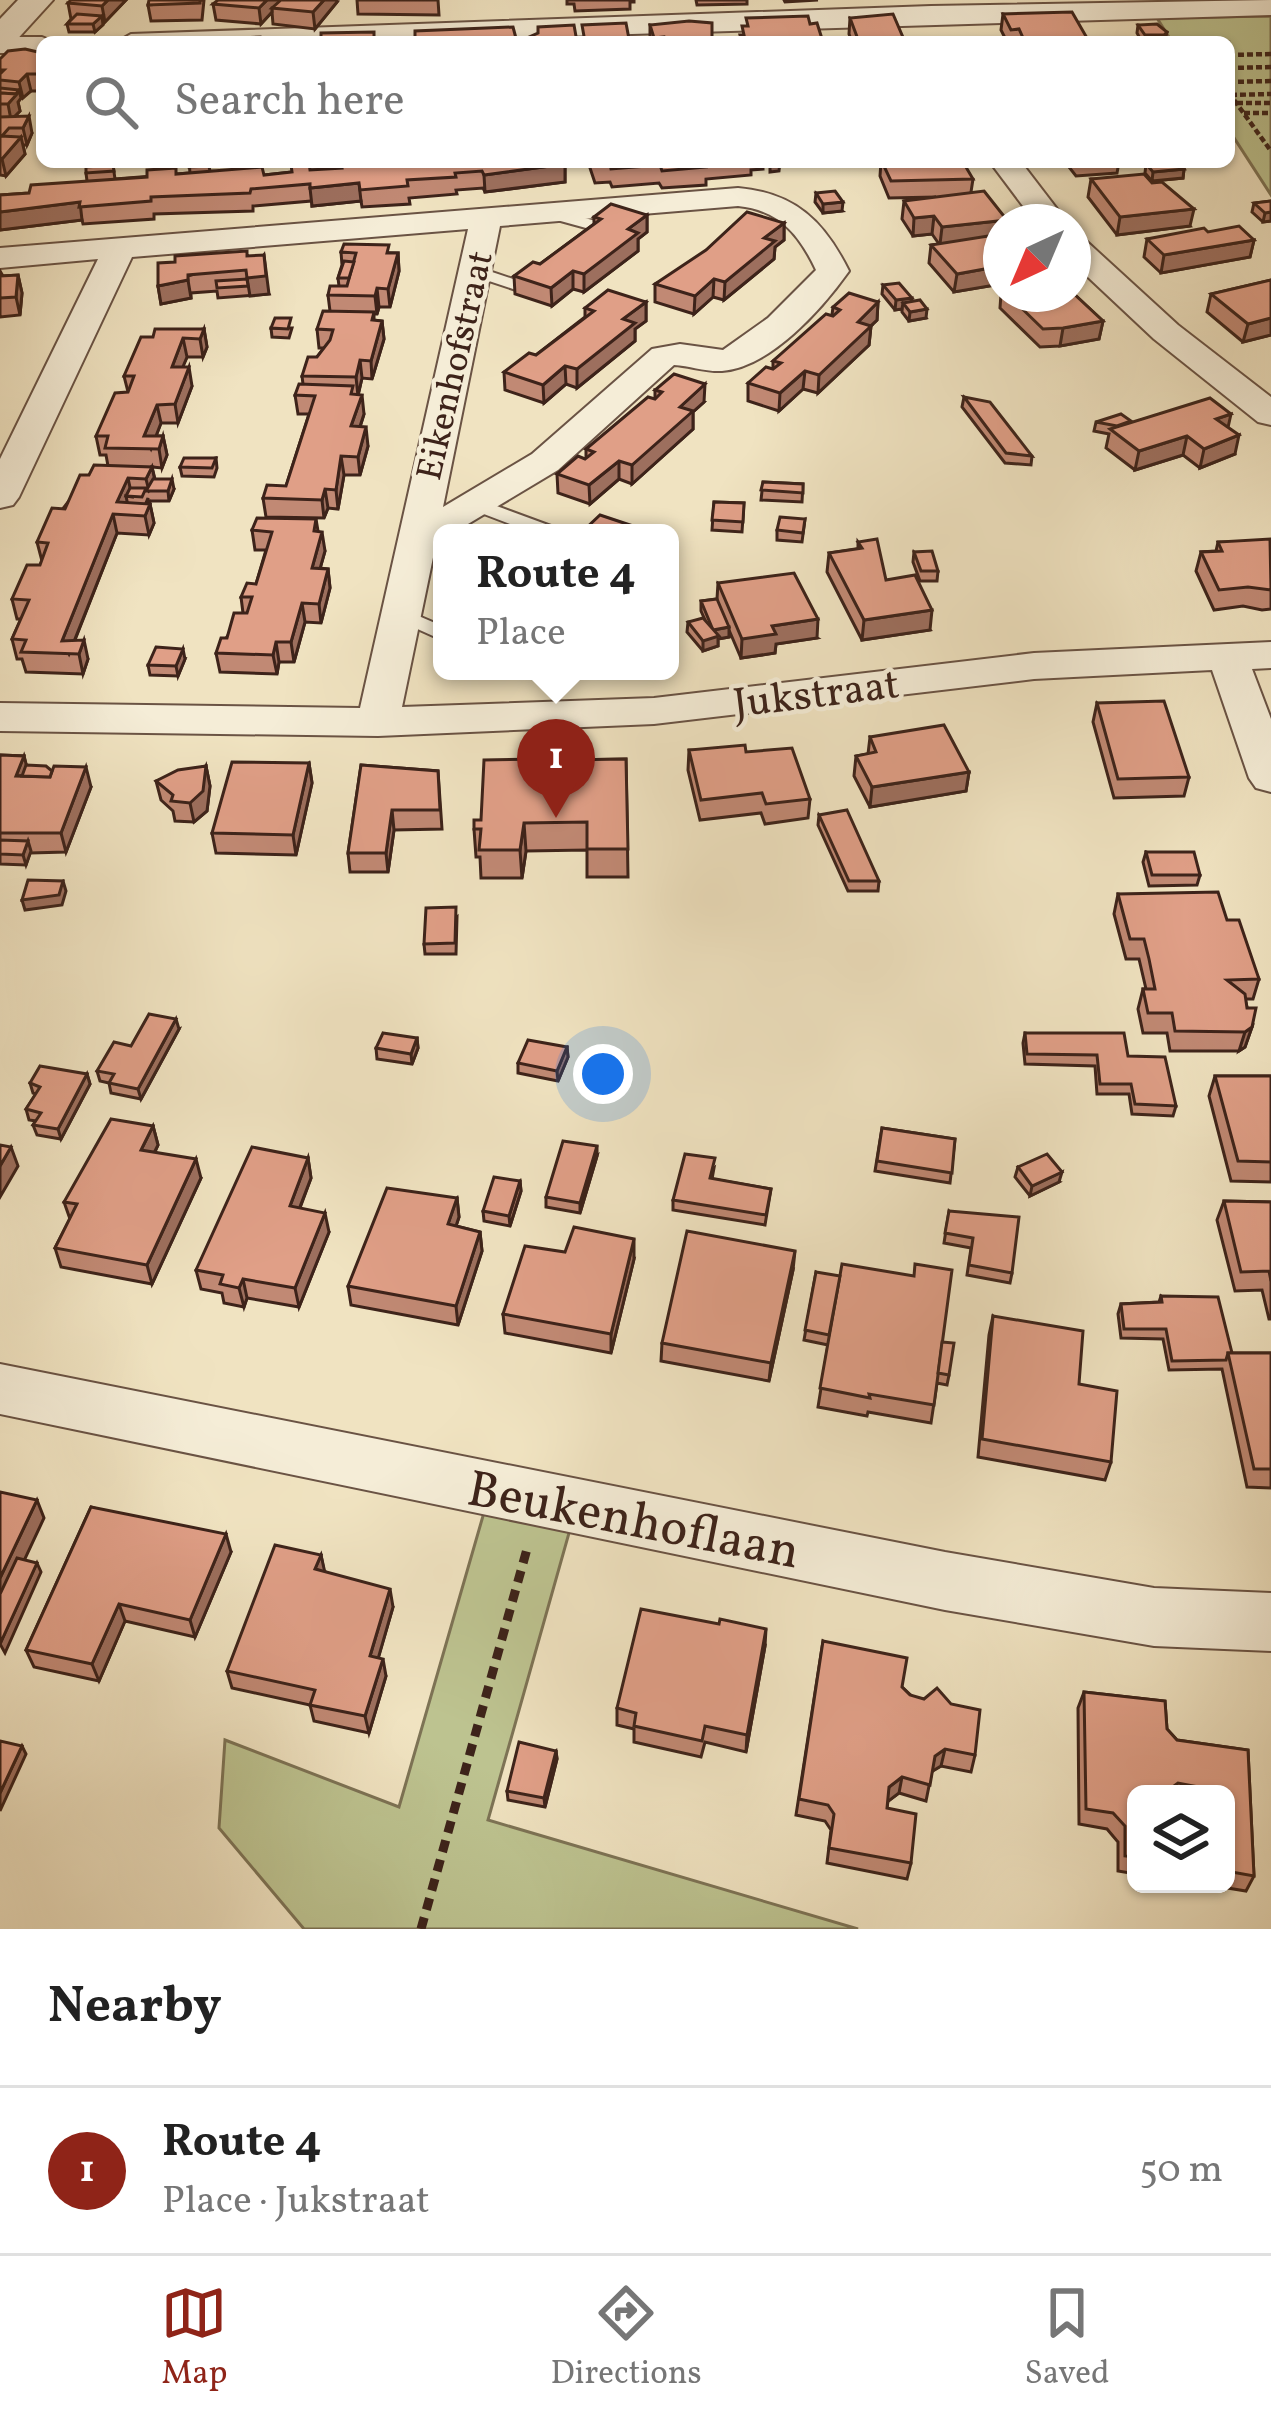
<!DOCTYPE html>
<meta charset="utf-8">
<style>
:root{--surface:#fff;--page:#f6f6f6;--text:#222;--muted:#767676;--line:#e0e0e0;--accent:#8f2418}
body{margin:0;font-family:Vollkorn,serif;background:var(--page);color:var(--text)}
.controls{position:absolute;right:36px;bottom:36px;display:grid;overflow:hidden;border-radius:18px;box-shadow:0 3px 9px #0004}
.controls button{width:108px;height:108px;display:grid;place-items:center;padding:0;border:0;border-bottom:3px solid var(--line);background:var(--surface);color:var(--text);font:60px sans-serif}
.compass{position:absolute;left:983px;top:204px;width:108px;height:108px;border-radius:50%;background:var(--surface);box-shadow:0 3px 9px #0004;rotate:224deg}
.you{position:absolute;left:603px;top:1074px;width:42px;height:42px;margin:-30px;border:9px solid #fff;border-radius:50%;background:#1a73e8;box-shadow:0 0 0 18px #1a73e833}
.badge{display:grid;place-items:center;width:78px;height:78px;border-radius:50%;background:var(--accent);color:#fff;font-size:39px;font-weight:700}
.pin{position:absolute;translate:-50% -99px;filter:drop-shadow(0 3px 6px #0008)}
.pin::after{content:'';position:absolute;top:63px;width:42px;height:36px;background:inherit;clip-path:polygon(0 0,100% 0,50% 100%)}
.popup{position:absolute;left:433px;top:524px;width:246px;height:156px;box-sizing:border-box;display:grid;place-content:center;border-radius:18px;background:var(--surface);filter:drop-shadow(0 3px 9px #0005);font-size:39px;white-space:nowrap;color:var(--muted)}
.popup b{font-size:45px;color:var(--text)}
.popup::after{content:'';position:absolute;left:50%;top:100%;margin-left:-24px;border:24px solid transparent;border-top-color:var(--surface)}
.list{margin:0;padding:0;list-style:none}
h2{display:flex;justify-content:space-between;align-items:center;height:156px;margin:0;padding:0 48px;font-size:51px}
h2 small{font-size:39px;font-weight:400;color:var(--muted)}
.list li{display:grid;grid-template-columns:78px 1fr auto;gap:36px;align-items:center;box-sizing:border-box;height:168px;padding:0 48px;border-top:3px solid var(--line)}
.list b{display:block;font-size:45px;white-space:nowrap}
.list p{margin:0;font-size:39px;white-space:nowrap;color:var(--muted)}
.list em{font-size:39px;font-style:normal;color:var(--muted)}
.icon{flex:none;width:66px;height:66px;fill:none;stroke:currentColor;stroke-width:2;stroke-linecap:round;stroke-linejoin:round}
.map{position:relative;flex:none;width:1271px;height:1929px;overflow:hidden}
.search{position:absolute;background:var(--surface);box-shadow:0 3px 9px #0004;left:36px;right:36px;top:36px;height:132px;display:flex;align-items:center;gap:30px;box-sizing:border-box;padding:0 42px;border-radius:18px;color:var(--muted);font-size:45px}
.sheet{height:324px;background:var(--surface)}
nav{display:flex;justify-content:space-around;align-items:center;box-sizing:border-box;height:168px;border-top:3px solid var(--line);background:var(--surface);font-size:33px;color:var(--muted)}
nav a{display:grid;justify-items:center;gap:6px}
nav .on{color:var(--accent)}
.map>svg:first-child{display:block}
.green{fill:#bdc390;stroke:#7d7355;stroke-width:3}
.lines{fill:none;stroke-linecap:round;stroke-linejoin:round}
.service-casing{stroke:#6a5344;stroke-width:4}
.minor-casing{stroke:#6a5344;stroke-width:4}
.tertiary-casing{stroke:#6a5344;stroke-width:4}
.path-far1{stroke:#3d231a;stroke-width:4.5;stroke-dasharray:6 3;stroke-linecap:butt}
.path{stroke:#3d231a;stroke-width:9;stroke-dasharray:12 8;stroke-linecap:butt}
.service{fill:#f5edd7;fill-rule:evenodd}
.minor{fill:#f5edd7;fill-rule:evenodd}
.tertiary{fill:#f5edd7;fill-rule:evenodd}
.wall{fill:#c18974;stroke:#3d231a;stroke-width:3}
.shaded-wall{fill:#9d6f5e;stroke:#3d231a;stroke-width:3}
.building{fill:#e09f87;stroke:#3d231a;stroke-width:3}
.labels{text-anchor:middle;stroke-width:9;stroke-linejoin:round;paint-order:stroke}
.far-street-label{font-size:36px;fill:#3d231a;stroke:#f5edd7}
.street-label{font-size:42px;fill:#3d231a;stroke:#f5edd7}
.near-street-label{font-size:51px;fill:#3d231a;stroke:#f5edd7}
</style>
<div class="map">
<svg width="1271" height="1929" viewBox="0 0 1271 1929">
<rect width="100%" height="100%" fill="#f0e3c1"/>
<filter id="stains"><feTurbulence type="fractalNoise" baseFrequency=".00167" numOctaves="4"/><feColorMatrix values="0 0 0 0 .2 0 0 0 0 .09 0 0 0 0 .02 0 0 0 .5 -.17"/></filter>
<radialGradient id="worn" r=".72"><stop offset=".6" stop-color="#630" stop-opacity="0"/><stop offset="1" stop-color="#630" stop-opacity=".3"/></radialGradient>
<g class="green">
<polygon points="1271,16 1271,195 1229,130 1229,42 1172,42 1157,18"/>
<polygon points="485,1509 571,1526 488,1820 858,1929 304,1929 219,1828 225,1740 399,1807"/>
</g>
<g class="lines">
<defs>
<g id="service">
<polygon points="552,209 603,223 605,226 597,231 546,217 546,211"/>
<polygon points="474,266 522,282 524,285 516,290 468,274 468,268"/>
<polygon points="475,498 559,529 562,533 534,533 468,508 468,500"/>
<polygon points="400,608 442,626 442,640 393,618 393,610"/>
</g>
<g id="minor">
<polygon points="1271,0 1271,15 364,42 117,42 131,34 931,6"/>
<polygon points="0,37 42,37 54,42 42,42 42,53 0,53"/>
<polygon points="990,162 1021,162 1067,222 1035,222"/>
<path d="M738,188C795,193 824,221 849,271C822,309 771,367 722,371C706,372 690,366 674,365L558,470L453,533H442L436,543L402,707L654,698L1034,653L1271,642V668L1252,669L1271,719V792L1256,788L1249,778L1212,670L1034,679L654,724L378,736L0,731V703L360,708L468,229L132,257L19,497L13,505L0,508V459L98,259L0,268V248ZM738,206C779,210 799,234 816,270L768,318L723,350L680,344L652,349L532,454L443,507L500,226Z"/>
<polygon points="1073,236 1084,239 1178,325 1271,397 1271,425 1258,422 1154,339 1073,263"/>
<polygon points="0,1364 945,1552 1154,1588 1271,1593 1271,1651 1154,1646 945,1610 0,1414"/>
</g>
<polygon id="tertiary" points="18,0 53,0 12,45 0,48 0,19"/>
</defs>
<use href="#service" class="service-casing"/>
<use href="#minor" class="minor-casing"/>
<use href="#tertiary" class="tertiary-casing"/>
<g class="path-far1">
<polyline points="1229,55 1271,54"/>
<polyline points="1229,68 1271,67"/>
<polyline points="1229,82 1271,81"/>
<polyline points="1229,93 1271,151"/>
<polyline points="1231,95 1271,94"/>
<polyline points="1237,103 1271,103"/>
<polyline points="1244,113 1271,113"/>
</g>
<polyline class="path" points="421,1929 527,1549"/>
<use href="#service" class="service"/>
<use href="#minor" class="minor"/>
<use href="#tertiary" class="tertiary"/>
</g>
<g class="wall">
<polygon points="126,0 95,32 69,32 67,24 71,19 68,3"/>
<polygon points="204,0 202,20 151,21 148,5"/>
<polygon points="357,0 438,0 439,15 358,14"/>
<polygon points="567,0 634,0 634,2 630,2 630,9 575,11 574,4 567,4"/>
<polygon points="696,0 747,0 747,4 697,5"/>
<polygon points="784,0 818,0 785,2"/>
<polygon points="337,2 315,29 273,24 272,12 261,24 216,20 213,4"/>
<polygon points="1003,14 1087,38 1087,42 1007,42 1001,30"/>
<polygon points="850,18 905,42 852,42 849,34"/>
<polygon points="650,25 712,42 650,42"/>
<polygon points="1138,25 1167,32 1165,40 1163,42 1142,42 1137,33"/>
<polygon points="42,53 42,91 31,91 21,98 18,102 20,111 15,116 32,133 27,145 23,145 25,154 6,176 0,175 0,59"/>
<polygon points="189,162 208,162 210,171 264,175 310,170 565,164 565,182 485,192 483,188 456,190 457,194 409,198 410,204 362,207 361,201 312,206 312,201 253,206 253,211 154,214 154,219 83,224 82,220 0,230 0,195 29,193 87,181 86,173 113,165 115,179 190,173"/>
<polygon points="588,162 763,162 763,169 751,170 751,175 706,179 706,185 662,188 659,183 612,187 610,182 595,183"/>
<polygon points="881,162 915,162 917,165 973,179 971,192 1007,220 1007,222 1001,222 1001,284 954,292 929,263 931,245 939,244 932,234 913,236 902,219 904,201 936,197 889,198 880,176"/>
<polygon points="1065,162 1119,162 1117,173 1076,176"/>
<polygon points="1146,164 1184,169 1183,178 1152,181 1145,173"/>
<polygon points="1091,179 1152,183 1190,226 1117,235 1088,197"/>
<polygon points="816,193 842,211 823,213 815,202"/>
<polygon points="1271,201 1271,221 1263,222 1252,212 1254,203"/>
<polygon points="647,215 647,232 638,239 638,251 584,292 573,289 552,306 515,294 514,276 540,264 594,224 594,217"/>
<polygon points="784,223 784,240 775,247 774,259 724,300 713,297 694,314 655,302 655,284"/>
<polygon points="1147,239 1254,240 1250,257 1161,273 1144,257"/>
<polygon points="341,252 398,253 399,271 390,307 379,307 377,314 374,314 374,320 382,321 384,339 372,379 362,378 358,395 364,414 360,427 368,446 360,475 344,475 338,509 328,508 324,518 266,517 263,498 286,486 309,414 298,414 295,395 303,384 302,376 324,348 319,348 317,329 330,311 328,295 339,286 338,278 342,265"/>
<polygon points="248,256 269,294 218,298 217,291 191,293 191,298 161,304 158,286"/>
<polygon points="0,271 3,276 18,275 22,293 20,315 0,317"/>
<polygon points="1271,280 1271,335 1243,342 1207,312 1211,294"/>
<polygon points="883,285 912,301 926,318 909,321 902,312 902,309 895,310 882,294"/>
<polygon points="1073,293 1103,321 1099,339 1060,346 1040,347 1000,308 1001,294"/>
<polygon points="646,302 646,321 635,329 635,341 577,388 566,384 544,403 505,390 504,372 536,355 585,317 585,308"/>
<polygon points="878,302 877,320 871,326 869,345 818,393 803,389 779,411 748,401 748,383 773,369 773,361 832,315 833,307"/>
<polygon points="271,328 292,328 289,338 272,337"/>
<polygon points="204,329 207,347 203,357 187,357 182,367 192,386 178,423 161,423 156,436 163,436 167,455 162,468 152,467 155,479 174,489 169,501 148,501 148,498 146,503 150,504 154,523 149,535 117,533 75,640 88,659 83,674 26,672 22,659 17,659 12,639 21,619 17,619 12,599 40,565 42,561 37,542 89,475 108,466 106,455 100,455 96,436 128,392 124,376 153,337"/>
<polygon points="655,390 704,402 693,412 693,429 632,484 619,479 590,504 558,493 557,474 586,458 586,449 655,399"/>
<polygon points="964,397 1032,456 1031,465 1005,463 962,407"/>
<polygon points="1096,422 1228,428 1235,454 1200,468 1183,455 1135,470 1106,448 1109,434 1094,431"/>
<polygon points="216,458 217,468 214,477 182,476 180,467"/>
<polygon points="763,482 803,484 802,502 761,500"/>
<polygon points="714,502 744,503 742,532 712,530"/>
<polygon points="316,519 318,531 325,551 320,568 328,569 330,588 321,623 305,622 294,662 279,662 277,674 220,672 216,653 243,613 241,597 256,584 266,550 255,550 252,530"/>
<polygon points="805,519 802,542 777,540 777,530"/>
<polygon points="858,542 886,580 930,630 862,640 827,572 829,553 858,549"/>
<polygon points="1218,542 1271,542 1271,609 1262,610 1243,606 1214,610 1196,571 1201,552 1216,551"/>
<polygon points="914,552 938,571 937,581 920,581 913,562"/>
<polygon points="718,583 817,638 776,644 775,653 741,658 729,630 729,637 718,639 718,646 703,651 687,632 688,622 705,620 701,611 701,601 717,599"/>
<polygon points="185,659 178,676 150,675 148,665"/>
<polygon points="1097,703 1189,777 1184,796 1114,798 1093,722"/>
<polygon points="870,737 969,772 966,791 870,807 854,776 856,756 868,754"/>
<polygon points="689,750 746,752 810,799 808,818 765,824 761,813 700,820 688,770"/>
<polygon points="0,755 24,756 26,765 52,771 91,787 66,852 30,853 26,865 0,864"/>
<polygon points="626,759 628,877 587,877 587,850 526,851 522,878 481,878 480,857 476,857 474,829 481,820 564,760"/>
<polygon points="309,763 312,783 296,855 216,853 212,833"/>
<polygon points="361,765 438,771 442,829 394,830 388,872 350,872 348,853"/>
<polygon points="206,766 210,786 207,811 194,822 175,821 173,811 161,800 156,781"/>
<polygon points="819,815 879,881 878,891 848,891 818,825"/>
<polygon points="1146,852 1200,875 1197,885 1149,886 1143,862"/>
<polygon points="1118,894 1227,920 1259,979 1253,999 1245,999 1252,1027 1245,1047 1239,1051 1170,1051 1167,1033 1143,1033 1138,1009 1143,989 1146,989 1139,959 1126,959 1114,914"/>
<polygon points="457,917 456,954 425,954 424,944"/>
<polygon points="179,1029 141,1099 111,1093 109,1083 100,1081 97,1071 131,1046"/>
<polygon points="1025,1033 1128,1056 1176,1106 1173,1116 1132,1114 1129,1094 1097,1094 1095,1066 1025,1064 1023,1043"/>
<polygon points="417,1038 418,1048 412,1064 377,1059 376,1048"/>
<polygon points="567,1047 568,1057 558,1081 518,1073 518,1063"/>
<polygon points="87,1074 90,1084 61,1139 37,1135 33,1125 36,1121 29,1120 26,1109 36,1094 33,1093 30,1083"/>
<polygon points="1215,1076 1271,1076 1271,1182 1231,1181 1209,1096"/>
<polygon points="153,1126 158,1145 155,1152 201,1178 152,1284 61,1267 55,1248 70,1219 64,1202"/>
<polygon points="882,1128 955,1139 950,1183 875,1171"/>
<polygon points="597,1156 580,1213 546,1207 546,1197"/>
<polygon points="308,1158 311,1178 300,1208 329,1232 299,1307 247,1298 244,1307 224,1303 222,1293 201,1289 196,1270"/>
<polygon points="1018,1167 1059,1182 1030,1196 1015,1177"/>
<polygon points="714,1168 712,1179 771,1189 765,1225 673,1210 673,1200"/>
<polygon points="520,1181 521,1191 510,1226 484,1221 483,1211"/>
<polygon points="457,1198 459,1217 456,1226 480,1232 482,1251 458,1325 351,1305 348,1286"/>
<polygon points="1224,1201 1271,1202 1271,1319 1269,1319 1262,1290 1235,1291 1217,1220"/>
<polygon points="949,1211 1012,1273 1010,1283 967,1275 971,1248 944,1243"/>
<polygon points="634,1259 611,1353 505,1333 503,1314"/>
<polygon points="793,1270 769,1381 661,1361 662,1343"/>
<polygon points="816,1272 942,1342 949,1375 947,1385 937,1383 931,1423 868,1412 867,1416 818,1407 828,1345 804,1340"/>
<polygon points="1161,1296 1232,1353 1271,1353 1271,1488 1247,1487 1222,1369 1169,1370 1163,1339 1121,1338 1118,1314 1121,1304 1159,1302"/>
<polygon points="993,1316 1079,1384 1111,1462 1105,1480 978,1457 989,1335"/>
<polygon points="91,1507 231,1552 195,1637 125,1621 99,1681 34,1667 26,1650"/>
<polygon points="321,1555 324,1571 393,1607 378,1658 386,1676 369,1733 314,1721 310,1705 232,1688 227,1671"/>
<polygon points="823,1641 902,1687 975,1755 971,1772 941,1766 932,1771 926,1801 899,1793 888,1801 887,1808 911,1863 907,1879 827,1863 831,1830 825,1821 796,1815"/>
<polygon points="765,1646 746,1752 705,1742 701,1757 634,1742 634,1729 617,1725 617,1708"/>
<polygon points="1084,1692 1165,1701 1167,1729 1177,1740 1248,1750 1254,1876 1246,1891 1203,1884 1226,1884 1226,1794 1136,1794 1136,1874 1118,1871 1118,1842 1107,1829 1079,1824 1078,1708"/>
<polygon points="556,1751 557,1759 545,1807 508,1800 507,1791"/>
</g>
<g class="shaded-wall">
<polygon points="108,0 126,0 105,22 102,6"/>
<polygon points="267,0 304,0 272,8 272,12 261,24 259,8"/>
<polygon points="324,0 337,0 337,2 315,29 313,12"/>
<polygon points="102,16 103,25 95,32 93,24"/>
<polygon points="27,74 31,91 23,98 19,82"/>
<polygon points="19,90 21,98 18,102 20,111 11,120 8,104"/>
<polygon points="29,116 32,133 27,145 23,128"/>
<polygon points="21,137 25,154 6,176 2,159"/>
<polygon points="780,162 779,171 770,172 770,163"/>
<polygon points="565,164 565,182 485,192 484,175"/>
<polygon points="1184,169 1183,178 1152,181 1153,172"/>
<polygon points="359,183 361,201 312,206 310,188"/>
<polygon points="80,202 82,220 0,230 0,212"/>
<polygon points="843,202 842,211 823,213 823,204"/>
<polygon points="1194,209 1190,226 1117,235 1120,217"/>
<polygon points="1271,212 1271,221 1263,222 1265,213"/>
<polygon points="647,215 647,232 638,239 638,251 584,292 584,274 628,229"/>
<polygon points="934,216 932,234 913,236 914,218"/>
<polygon points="1007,220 1007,222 1001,222 1001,238 940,244 942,227"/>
<polygon points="784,223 784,240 775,247 774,259 724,300 725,282 764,238"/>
<polygon points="1254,240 1250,257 1161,273 1164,255"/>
<polygon points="398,253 399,271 390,307 388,289"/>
<polygon points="264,255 269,294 250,296 247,278"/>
<polygon points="1001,266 1001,284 954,292 957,274"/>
<polygon points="573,271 573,289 552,306 551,288"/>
<polygon points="18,275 22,293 20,315 16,297"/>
<polygon points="714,279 713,297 694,314 695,296"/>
<polygon points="188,280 191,298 161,304 158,286"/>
<polygon points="377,288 379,307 377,314 375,296"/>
<polygon points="912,298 911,307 903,303 902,309 895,310 896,300"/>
<polygon points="646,302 646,321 635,329 635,341 577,388 577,369 623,319"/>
<polygon points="878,302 877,320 863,333 871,326 869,345 818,393 819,375 858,322"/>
<polygon points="927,309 926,318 909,321 910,312"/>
<polygon points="1271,318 1271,335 1243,342 1248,324"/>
<polygon points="382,321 384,339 372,379 371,361"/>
<polygon points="1103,321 1099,339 1060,346 1063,328"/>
<polygon points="204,329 207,347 203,357 200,339"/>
<polygon points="183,338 187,357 175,386 172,367"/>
<polygon points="360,360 362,378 358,396 356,377"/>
<polygon points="565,366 566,384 544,403 543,385"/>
<polygon points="189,367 192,386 178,423 175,404"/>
<polygon points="805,371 803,389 779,411 780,393"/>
<polygon points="705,384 704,402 693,412 693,429 632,484 632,465 680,407"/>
<polygon points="362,395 364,414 354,445 351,426"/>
<polygon points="157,405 161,423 151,449 144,436"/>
<polygon points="1231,414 1227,432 1216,419"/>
<polygon points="366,427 368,446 360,475 358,457"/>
<polygon points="1239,435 1235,454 1200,468 1204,449"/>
<polygon points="163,436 167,455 162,468 159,449"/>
<polygon points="1187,436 1183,455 1135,470 1139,451"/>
<polygon points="341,456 344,475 338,509 336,490"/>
<polygon points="619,461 619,479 590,504 589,485"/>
<polygon points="152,467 156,486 149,491 146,479"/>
<polygon points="128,478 132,497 126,496 128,506 117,502"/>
<polygon points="172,479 174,489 169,501 168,491"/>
<polygon points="325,489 328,508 324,518 322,500"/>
<polygon points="150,504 154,523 149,535 145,516"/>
<polygon points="113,514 117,533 69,654 62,641"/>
<polygon points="322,532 325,551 315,587 312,568"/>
<polygon points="328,569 330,588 321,623 319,604"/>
<polygon points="302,603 305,622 294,662 291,642"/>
<polygon points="932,610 930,630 862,640 864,620"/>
<polygon points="818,619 817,638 776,644 775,653 741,658 742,639 772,626"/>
<polygon points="729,627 729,637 718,639 718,646 703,651 703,641 713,630"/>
<polygon points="84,640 88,659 83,674 79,654"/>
<polygon points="276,642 279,662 277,674 273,655"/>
<polygon points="183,649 185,659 178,676 176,666"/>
<polygon points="24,756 29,775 16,776"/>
<polygon points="309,763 312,783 296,855 293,835"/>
<polygon points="206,766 210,786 207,811 194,822 190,803"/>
<polygon points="86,767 91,787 66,852 61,833"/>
<polygon points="969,772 966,791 870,807 872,787"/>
<polygon points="392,810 394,830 388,872 386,853"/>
<polygon points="524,823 526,851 522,878 520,850"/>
<polygon points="28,841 31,851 26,865 23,855"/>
<polygon points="63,881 66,891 62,905 25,910 22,900"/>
<polygon points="176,1019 179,1029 141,1099 138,1089"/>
<polygon points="1252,1027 1245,1047 1239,1051 1245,1032"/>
<polygon points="417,1038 418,1048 412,1064 411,1054"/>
<polygon points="567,1047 568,1057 558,1081 557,1071"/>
<polygon points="87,1074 90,1084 61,1139 58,1129"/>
<polygon points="153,1126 158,1145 146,1169 141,1150"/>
<polygon points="597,1146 597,1156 580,1213 580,1203"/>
<polygon points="11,1147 18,1166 0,1197 0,1166"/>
<polygon points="308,1158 311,1178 293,1225 290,1206"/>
<polygon points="196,1159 201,1178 152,1284 147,1265"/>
<polygon points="1062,1172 1059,1182 1030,1196 1032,1186"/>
<polygon points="520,1181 521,1191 510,1226 509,1216"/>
<polygon points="457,1198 459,1217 450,1244 448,1224"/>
<polygon points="325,1213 329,1232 299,1307 295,1288"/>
<polygon points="480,1232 482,1251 458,1325 456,1306"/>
<polygon points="634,1239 634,1259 611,1353 611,1334"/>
<polygon points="795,1251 793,1270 769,1381 771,1363"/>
<polygon points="243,1279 247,1298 244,1307 239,1288"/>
<polygon points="37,1500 44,1518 0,1612 0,1578"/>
<polygon points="226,1534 231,1552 195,1637 190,1620"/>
<polygon points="321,1555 325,1573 315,1569"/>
<polygon points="37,1563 41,1572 5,1653 0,1644"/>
<polygon points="390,1589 393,1607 374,1673 370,1656"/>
<polygon points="119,1604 125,1621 99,1681 92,1664"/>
<polygon points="766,1629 765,1646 746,1752 747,1735"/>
<polygon points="383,1659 386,1676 369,1733 365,1716"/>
<polygon points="22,1746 26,1754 0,1811 0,1793"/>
<polygon points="945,1749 941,1766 931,1772 935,1756"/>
<polygon points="556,1751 557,1759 545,1807 544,1798"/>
<polygon points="902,1777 899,1793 886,1803 889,1787"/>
</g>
<g class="building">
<polygon points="71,0 108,0 102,6 68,3"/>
<polygon points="149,0 200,0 200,3 148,5"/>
<polygon points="218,0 267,0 259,8 213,4"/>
<polygon points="281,0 324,0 313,12 272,8"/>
<polygon points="1072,12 1087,38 1024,40 1019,29 1011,30 1003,14"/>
<polygon points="77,14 102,16 93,24 67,24"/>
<polygon points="893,14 905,42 859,42 850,18"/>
<polygon points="808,16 810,24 817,23 823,42 742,42 740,35 744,35 742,26 748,26 746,18"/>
<polygon points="689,21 712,23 712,42 665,42 664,37 654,38 650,25"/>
<polygon points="626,23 629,39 614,40 614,42 585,42 582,25"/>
<polygon points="1157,24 1167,32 1164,35 1145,35 1138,25"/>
<polygon points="574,25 577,42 527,42 527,38 538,33 538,27"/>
<polygon points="513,27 517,42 415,42 415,31"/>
<polygon points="374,32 374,39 385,39 385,42 316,42 321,41 321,33"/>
<polygon points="260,37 260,42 216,42 216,39"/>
<polygon points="25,49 42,53 42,74 27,74 19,82 0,80 0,74 4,70 0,70 0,59 8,51"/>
<polygon points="0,88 19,90 16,94 0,93"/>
<polygon points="0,93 17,94 8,104 0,104"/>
<polygon points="29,116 23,128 9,128 2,136 21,137 2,159 0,158 0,117"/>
<polygon points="189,162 208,162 208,166 189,167"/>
<polygon points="341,162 564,162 565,164 484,175 482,171 455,173 456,177 407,180 408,186 360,190 359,183 310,188 310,184 251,189 250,193 151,197 151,201 79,207 80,202 0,212 0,195 29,193 31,185 147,177 147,170 176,168 176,174 262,167 264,175 292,172 291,165 309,163 310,170 342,168"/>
<polygon points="593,162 704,162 706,167 662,171 660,165 611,169 610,164 594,166"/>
<polygon points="882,162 915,162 917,165 963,162 973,179 891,181"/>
<polygon points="1168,162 1178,162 1184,169 1153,172 1146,164"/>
<polygon points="113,165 114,171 86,173 86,167"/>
<polygon points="1144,174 1152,183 1162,182 1194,209 1120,217 1091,179"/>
<polygon points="835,191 843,202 823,204 816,193"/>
<polygon points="984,191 1007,220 942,227 934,216 914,218 904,201"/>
<polygon points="1271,201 1271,212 1265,213 1254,203"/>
<polygon points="611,204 647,215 628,229 638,233 584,274 573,271 551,288 514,276 533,262 540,264 601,219 594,217"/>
<polygon points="747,212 784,223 764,238 775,241 725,282 714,279 695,296 655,284 706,250"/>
<polygon points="1239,226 1254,240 1164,255 1147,239 1204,228 1208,232"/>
<polygon points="1001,234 1001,266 957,274 931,245"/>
<polygon points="344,244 389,245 387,253 398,253 388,289 377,288 375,296 328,295 330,286 347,286 356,253 341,252"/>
<polygon points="247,251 247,256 264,255 266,276 247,278 246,270 188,275 188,280 158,286 158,263 175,262 175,256"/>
<polygon points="344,261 354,262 349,278 338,278"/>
<polygon points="0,271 1,276 18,275 16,297 0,298"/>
<polygon points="247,279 248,286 217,288 216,281"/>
<polygon points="1271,280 1271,318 1248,324 1211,294"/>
<polygon points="899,283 912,298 896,300 883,285"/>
<polygon points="608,290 646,302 623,319 635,323 577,369 565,366 543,385 504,372 529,353 536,355 594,311 585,308"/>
<polygon points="849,293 878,302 858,322 871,326 819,375 805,371 780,393 748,383 766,367 773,369 781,363 773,361 826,314 833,316 840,310 833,307"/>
<polygon points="1073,293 1103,321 1063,328 1043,329 1007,294"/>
<polygon points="920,300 927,309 910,312 903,303"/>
<polygon points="323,311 374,312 372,320 382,321 371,361 360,360 356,377 302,376 308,357 317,357 330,340 333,330 317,329"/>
<polygon points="275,318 291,318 288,329 271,328"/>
<polygon points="155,329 204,329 200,339 183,338 172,367 189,367 175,404 157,405 144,436 163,436 159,449 105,448 108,436 96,436 115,393 128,392 134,376 124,376 141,337 153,337"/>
<polygon points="674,374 705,384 680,407 693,411 632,465 619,461 589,485 557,474 578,456 585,459 594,452 586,449 648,397 655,399 662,392 655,390"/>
<polygon points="299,384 353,386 351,394 362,395 351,426 366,427 358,457 341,456 336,490 325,489 322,500 263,498 267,485 286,486 315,396 295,395"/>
<polygon points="964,397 990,402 1032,456 1006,453"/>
<polygon points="1210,398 1231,414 1216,419 1239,435 1204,449 1187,436 1139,451 1110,429"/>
<polygon points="1121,414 1131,421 1117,426 1096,422"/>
<polygon points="184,458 216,458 212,468 180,467"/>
<polygon points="94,465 152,467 146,479 128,478 117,502 150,504 145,516 113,514 62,641 84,640 79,654 21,652 26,640 12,639 29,600 12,599 27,565 40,565 48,543 37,542 52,508 65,509 80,475 89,475"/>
<polygon points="153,479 172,479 168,491 146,491"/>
<polygon points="763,482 803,484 803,493 761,490"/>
<polygon points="130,488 146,488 142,497 126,496"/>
<polygon points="714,502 744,503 743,522 712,520"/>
<polygon points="600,515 633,526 626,533 581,533"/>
<polygon points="780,517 805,519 803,533 777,530"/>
<polygon points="257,518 316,519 314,531 322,532 312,568 328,569 319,604 302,603 291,642 276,642 273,655 216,653 221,638 227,638 234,613 247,613 252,597 241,597 247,583 256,584 272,532 252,530"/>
<polygon points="877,539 886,580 915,575 932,610 864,620 829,553 862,548 858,542"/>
<polygon points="1270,539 1271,590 1248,587 1219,590 1201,552 1222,551 1218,542"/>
<polygon points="932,551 938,571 921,571 914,552"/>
<polygon points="794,573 818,619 772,626 776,634 742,639 718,583"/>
<polygon points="717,599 729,627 713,630 701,601"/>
<polygon points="703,618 719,636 703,641 688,622"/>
<polygon points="156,647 183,649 176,666 148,665"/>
<polygon points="1164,701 1189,777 1118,779 1097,703"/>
<polygon points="944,725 969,772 872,787 856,756 876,752 870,737"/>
<polygon points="745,745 746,752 792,748 810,799 766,804 762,793 701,800 689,750"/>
<polygon points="545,750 564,750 564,760 626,759 628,849 587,849 587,822 524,823 520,850 479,850 481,829 474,829 474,820 481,820 484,760 544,759"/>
<polygon points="0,755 24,756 16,776 50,777 54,766 86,767 61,833 0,833"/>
<polygon points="232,762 309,763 293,835 212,833"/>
<polygon points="26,765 46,766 52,771 50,777 22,776"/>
<polygon points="361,765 438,771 440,810 392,810 386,853 348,853"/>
<polygon points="206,766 203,791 190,803 171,801 173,795 156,781 178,770"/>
<polygon points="847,810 879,881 849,881 819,815"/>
<polygon points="0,840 28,841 23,855 0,854"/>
<polygon points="1146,852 1194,852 1200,875 1152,875"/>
<polygon points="28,880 63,881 59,895 22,900"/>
<polygon points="1218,892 1227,920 1239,920 1259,979 1227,980 1245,994 1247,1008 1256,1008 1252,1027 1245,1032 1175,1031 1172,1013 1148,1013 1143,989 1155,989 1149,959 1144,939 1130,939 1118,894"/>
<polygon points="456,907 455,943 424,944 426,908"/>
<polygon points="149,1014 176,1019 138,1089 109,1083 114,1074 97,1071 114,1042 131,1046"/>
<polygon points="383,1033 417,1038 411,1054 376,1048"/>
<polygon points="1025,1033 1124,1033 1128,1056 1165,1057 1176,1106 1135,1104 1131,1084 1100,1084 1097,1055 1027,1054"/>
<polygon points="528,1040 567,1047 557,1071 518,1063"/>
<polygon points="40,1066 87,1074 58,1129 33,1125 41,1113 26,1109 40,1087 30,1083"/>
<polygon points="1215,1076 1271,1076 1271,1162 1238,1161"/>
<polygon points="111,1119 153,1126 141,1150 196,1159 147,1265 55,1248 77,1204 64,1202"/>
<polygon points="882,1128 955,1139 952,1173 877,1161"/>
<polygon points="563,1141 597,1146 580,1203 546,1197"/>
<polygon points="0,1145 11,1147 0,1166"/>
<polygon points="252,1147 308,1158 290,1206 325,1213 295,1288 243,1279 239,1288 220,1284 223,1275 196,1270"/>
<polygon points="685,1154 715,1158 710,1178 771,1189 766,1215 673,1200"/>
<polygon points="1047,1154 1062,1172 1032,1186 1018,1167"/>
<polygon points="494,1177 520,1181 509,1216 483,1211"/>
<polygon points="387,1188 457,1198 448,1224 480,1232 456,1306 348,1286"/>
<polygon points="1224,1201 1271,1202 1271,1281 1269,1271 1241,1272"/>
<polygon points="949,1211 1019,1217 1012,1273 969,1265 973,1238 945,1233"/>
<polygon points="574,1227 634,1239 611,1334 503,1314 525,1246 565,1252"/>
<polygon points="687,1231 795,1251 771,1363 662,1343"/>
<polygon points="842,1264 914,1276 915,1264 952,1270 934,1405 869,1394 870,1398 820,1388"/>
<polygon points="816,1272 840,1276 829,1335 805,1330"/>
<polygon points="1161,1296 1218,1297 1232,1353 1228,1353 1226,1360 1172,1361 1166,1329 1124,1329 1121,1304 1162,1302"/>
<polygon points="993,1316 1083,1331 1079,1384 1117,1391 1111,1462 982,1439"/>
<polygon points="942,1342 954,1343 949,1375 938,1373"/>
<polygon points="1228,1353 1271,1353 1271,1469 1254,1469"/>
<polygon points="0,1492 37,1500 0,1578"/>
<polygon points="91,1507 226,1534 190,1620 119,1604 92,1664 26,1650"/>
<polygon points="275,1545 321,1555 315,1569 390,1589 370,1656 383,1659 365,1716 310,1705 315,1690 227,1671"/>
<polygon points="17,1558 37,1563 0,1644 0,1594"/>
<polygon points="641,1609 719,1624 720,1619 766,1629 747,1735 705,1726 702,1741 634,1726 636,1713 617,1708"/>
<polygon points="823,1641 907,1658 902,1687 910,1695 924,1699 937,1688 951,1704 980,1710 975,1755 945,1749 935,1756 930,1785 902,1777 889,1787 887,1808 916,1814 911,1863 829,1848 834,1814 828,1805 799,1799"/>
<polygon points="1084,1692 1165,1701 1167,1729 1177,1740 1248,1750 1254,1876 1226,1871 1226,1794 1205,1794 1204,1788 1178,1783 1167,1791 1167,1794 1136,1794 1136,1857 1125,1856 1125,1826 1113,1813 1086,1809"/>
<polygon points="0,1741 22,1746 0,1793"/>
<polygon points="519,1742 556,1751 544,1798 507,1791"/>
</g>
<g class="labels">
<g class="far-street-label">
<text transform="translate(453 365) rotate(-77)" y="13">Eikenhofstraat</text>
</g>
<g class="street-label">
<text transform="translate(816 692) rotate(-7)" y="15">Jukstraat</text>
</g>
<g class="near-street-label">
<text transform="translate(634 1518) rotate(11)" y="18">Beukenhoflaan</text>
</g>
</g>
<rect width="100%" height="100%" filter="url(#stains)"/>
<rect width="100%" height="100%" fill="url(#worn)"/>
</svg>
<div class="controls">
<button><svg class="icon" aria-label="layers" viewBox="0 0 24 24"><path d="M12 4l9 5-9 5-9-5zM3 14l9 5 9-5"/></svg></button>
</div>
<svg class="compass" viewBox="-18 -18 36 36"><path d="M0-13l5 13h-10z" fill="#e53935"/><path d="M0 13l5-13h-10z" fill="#767676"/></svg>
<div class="you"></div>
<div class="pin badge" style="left:556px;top:818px">1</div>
<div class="popup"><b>Route 4</b>Place</div>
<div class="search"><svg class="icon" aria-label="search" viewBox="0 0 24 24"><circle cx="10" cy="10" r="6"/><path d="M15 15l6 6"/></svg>Search here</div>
</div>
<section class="sheet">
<h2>Nearby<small></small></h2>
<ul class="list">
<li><span class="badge">1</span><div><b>Route 4</b><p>Place · Jukstraat</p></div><em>50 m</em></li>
</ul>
</section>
<nav>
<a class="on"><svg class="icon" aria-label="map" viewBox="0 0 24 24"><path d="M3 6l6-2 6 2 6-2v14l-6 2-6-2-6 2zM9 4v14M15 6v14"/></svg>Map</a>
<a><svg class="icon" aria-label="directions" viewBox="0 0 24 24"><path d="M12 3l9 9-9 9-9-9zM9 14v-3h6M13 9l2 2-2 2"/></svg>Directions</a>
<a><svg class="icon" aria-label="saved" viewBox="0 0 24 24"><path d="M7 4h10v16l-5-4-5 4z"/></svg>Saved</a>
</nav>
